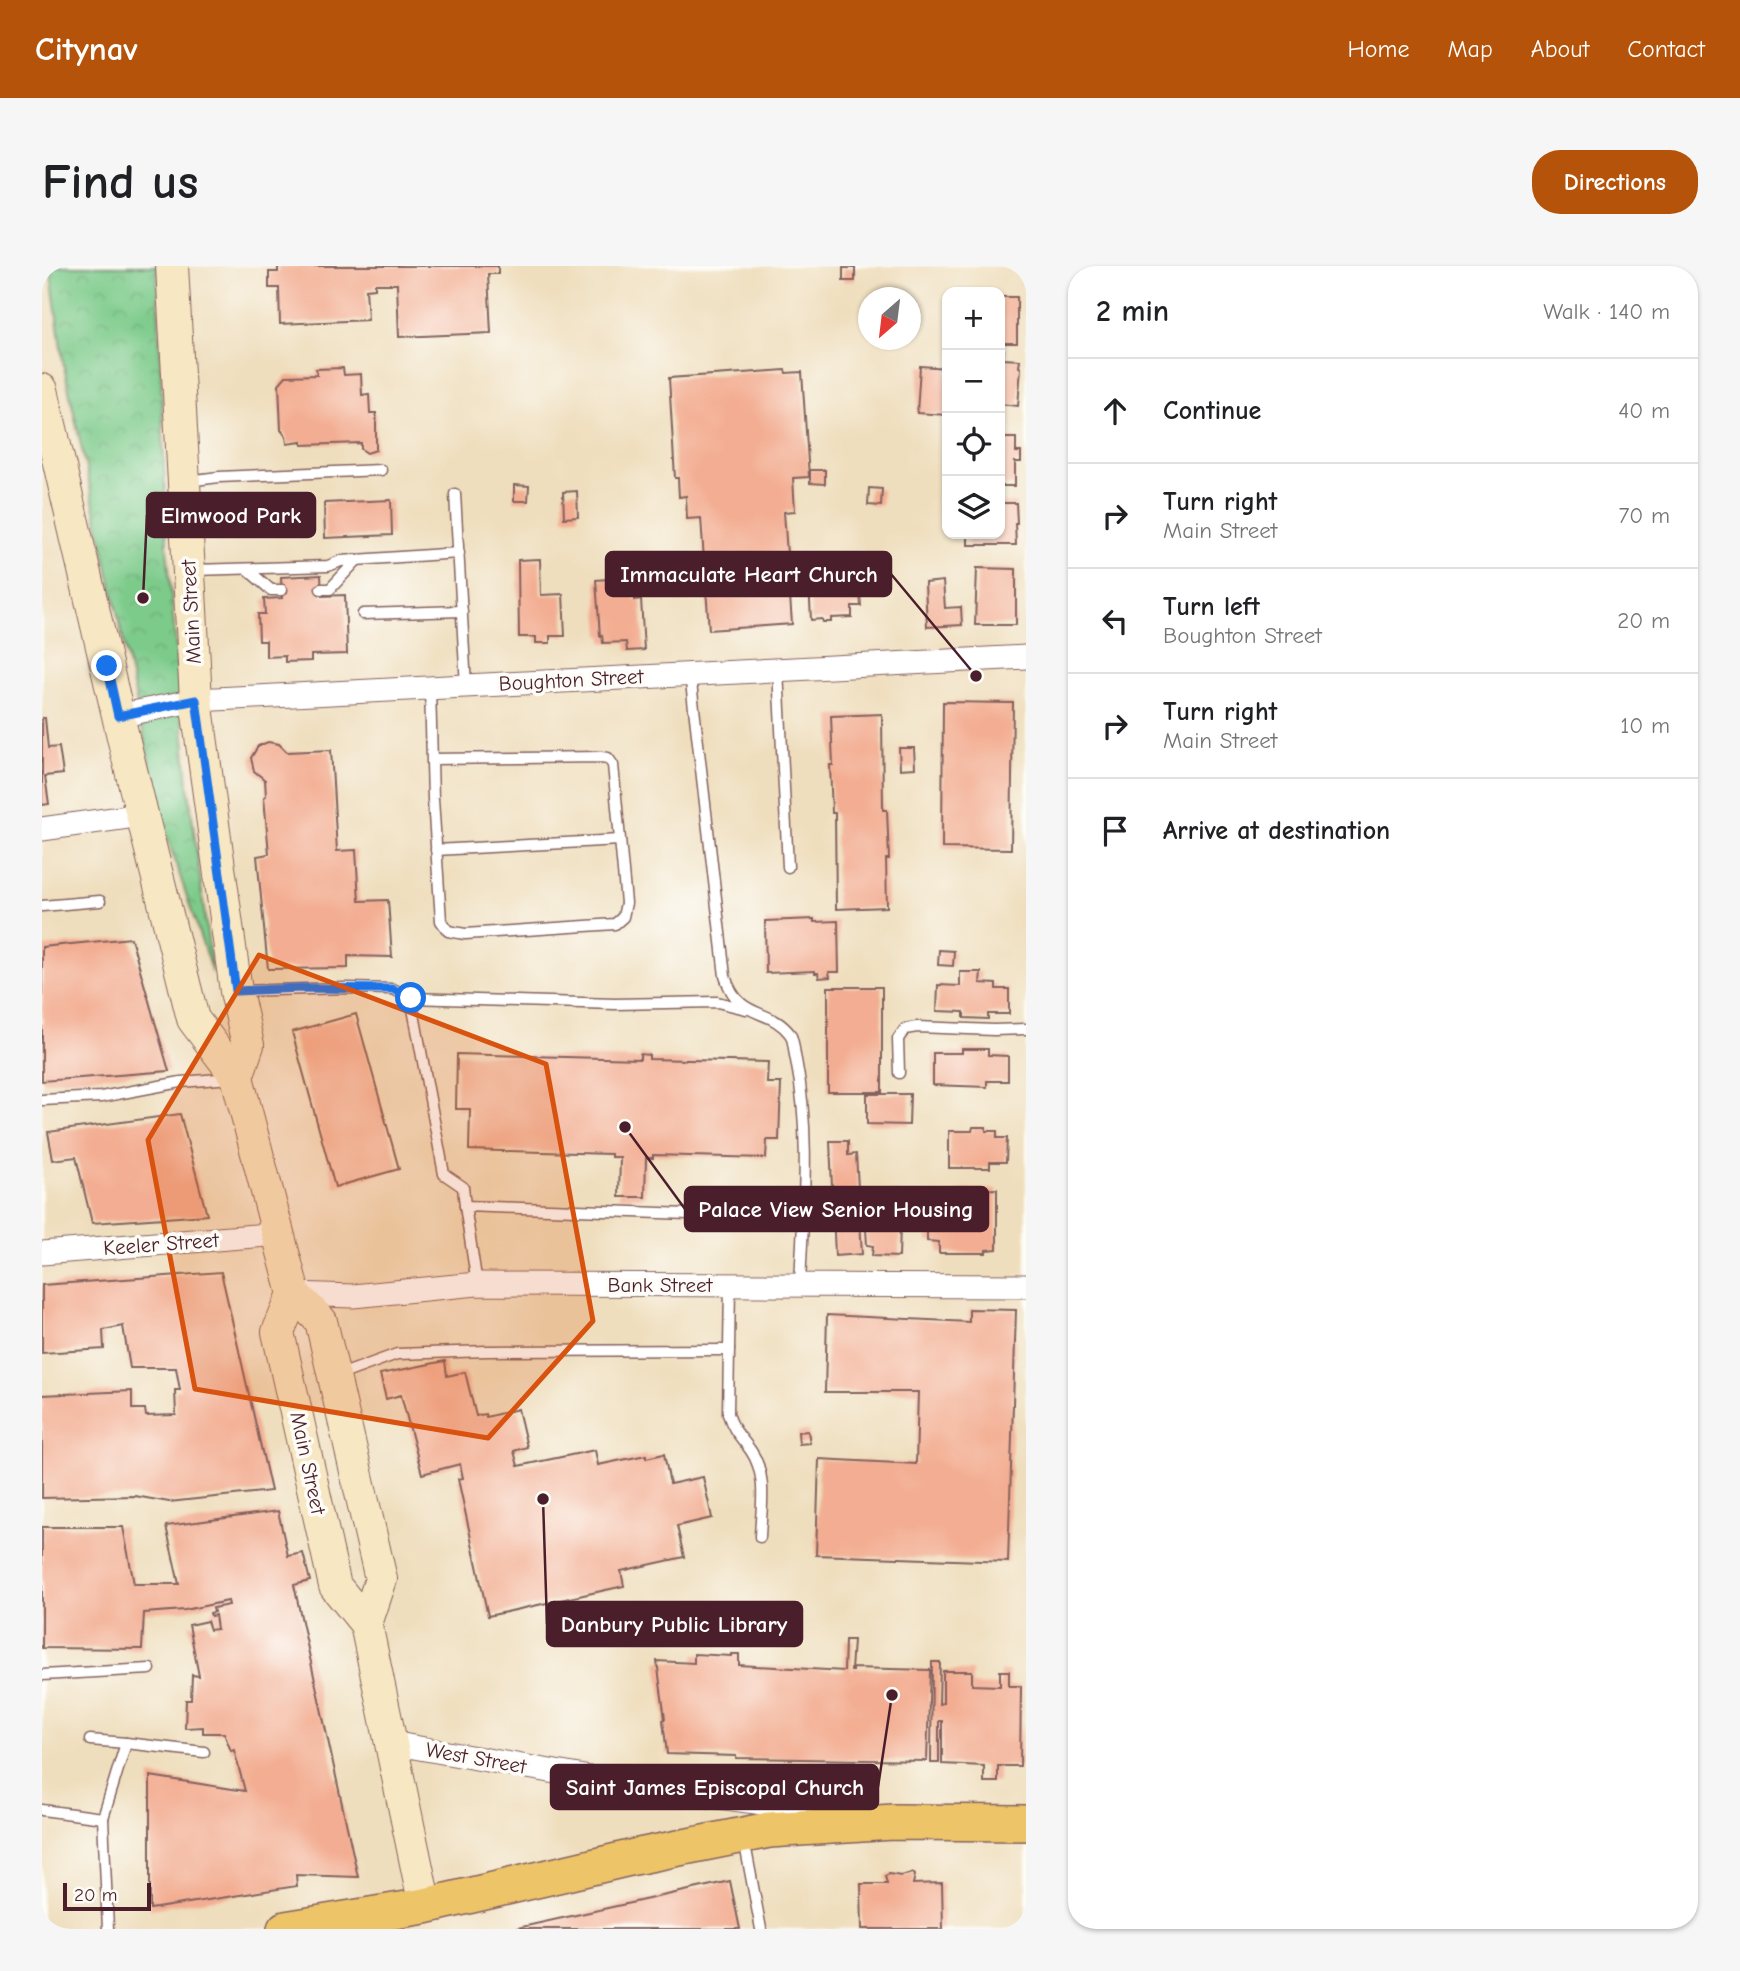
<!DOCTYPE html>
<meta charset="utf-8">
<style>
:root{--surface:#fff;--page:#f6f6f6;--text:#202124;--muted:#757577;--line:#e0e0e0;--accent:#b45309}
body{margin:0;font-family:"Comic Neue",sans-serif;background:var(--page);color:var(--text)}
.controls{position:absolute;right:21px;top:21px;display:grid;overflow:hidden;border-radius:14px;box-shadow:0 2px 5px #0004}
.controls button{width:63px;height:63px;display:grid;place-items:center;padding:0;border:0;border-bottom:2px solid var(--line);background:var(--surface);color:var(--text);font:35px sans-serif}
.compass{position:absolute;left:816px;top:21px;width:63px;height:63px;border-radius:50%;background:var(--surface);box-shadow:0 2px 5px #0004;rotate:208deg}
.scale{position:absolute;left:21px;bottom:18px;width:88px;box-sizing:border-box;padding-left:7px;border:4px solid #4a1f2b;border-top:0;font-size:19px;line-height:24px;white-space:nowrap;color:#4a1f2b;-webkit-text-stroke:5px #fdfcf7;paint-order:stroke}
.stop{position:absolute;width:21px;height:21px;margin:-16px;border:5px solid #1a73e8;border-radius:50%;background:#fff}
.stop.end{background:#1a73e8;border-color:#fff;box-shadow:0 2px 7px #0008}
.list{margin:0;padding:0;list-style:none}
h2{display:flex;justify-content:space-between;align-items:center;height:91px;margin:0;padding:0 28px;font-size:30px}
h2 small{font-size:23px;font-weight:400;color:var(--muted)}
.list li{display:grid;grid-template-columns:46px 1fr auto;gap:21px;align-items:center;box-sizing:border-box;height:105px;padding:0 28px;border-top:2px solid var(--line)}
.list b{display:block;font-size:26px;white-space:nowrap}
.list p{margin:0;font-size:23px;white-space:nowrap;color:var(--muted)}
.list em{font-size:23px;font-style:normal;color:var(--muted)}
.icon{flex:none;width:38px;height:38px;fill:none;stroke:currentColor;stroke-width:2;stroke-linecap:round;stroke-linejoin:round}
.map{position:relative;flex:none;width:984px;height:1663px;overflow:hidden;border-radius:28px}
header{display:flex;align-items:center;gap:42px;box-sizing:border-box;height:98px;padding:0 35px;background:var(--accent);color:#fff}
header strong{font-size:33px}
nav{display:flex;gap:38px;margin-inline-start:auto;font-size:24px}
.intro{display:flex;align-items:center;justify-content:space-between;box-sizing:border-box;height:168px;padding:0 42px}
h1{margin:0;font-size:49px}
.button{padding:18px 32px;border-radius:28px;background:var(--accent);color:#fff;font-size:24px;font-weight:700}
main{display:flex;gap:42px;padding:0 42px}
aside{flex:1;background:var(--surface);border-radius:28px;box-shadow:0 2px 5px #0004}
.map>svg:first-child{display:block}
.park{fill:url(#park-crowns);stroke:#64755b;stroke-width:2}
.building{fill:#f3ad92}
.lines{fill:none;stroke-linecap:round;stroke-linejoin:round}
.service-casing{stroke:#84625e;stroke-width:13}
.minor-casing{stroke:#84625e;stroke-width:25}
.secondary-casing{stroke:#84625e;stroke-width:34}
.primary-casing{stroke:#84625e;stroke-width:38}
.service{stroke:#fff;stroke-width:10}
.minor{stroke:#fff;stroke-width:23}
.secondary{stroke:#f8e7c3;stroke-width:32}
.primary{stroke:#eec469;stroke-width:35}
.route{stroke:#1a73e8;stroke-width:9}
.marked{fill:#d8530f;fill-opacity:0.2;stroke:#d8530f;stroke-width:5;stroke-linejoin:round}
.labels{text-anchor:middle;stroke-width:7;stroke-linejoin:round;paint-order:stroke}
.street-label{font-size:21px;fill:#4a1f2b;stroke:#fdfcf7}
.leader{fill:none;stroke:#4a1f2b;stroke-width:2.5}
.callout-dot{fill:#4a1f2b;stroke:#fdfcf7;stroke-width:2.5}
.callout{fill:#4a1f2b;stroke:#4a1f2b;stroke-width:2.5}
.callout-label{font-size:23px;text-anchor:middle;font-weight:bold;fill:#fff}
</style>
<header>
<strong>Citynav</strong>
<nav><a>Home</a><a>Map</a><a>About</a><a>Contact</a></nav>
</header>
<div class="intro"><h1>Find us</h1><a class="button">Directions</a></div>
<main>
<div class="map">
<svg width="984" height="1663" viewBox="0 0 984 1663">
<defs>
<pattern id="park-crowns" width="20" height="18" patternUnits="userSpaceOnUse" patternTransform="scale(1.75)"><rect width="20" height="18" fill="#7dcb8b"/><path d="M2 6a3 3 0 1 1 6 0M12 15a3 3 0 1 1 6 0" fill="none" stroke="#6eae78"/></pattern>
</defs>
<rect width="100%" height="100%" fill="#fdfcf7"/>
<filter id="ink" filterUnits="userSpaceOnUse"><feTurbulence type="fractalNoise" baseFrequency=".0143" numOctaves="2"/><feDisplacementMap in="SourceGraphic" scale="14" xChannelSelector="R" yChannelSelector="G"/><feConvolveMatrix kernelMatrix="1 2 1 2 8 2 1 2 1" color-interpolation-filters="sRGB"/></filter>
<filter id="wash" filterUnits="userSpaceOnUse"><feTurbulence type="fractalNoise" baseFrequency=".00686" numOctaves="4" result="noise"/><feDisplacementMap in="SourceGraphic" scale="28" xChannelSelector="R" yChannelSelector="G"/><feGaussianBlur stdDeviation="1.57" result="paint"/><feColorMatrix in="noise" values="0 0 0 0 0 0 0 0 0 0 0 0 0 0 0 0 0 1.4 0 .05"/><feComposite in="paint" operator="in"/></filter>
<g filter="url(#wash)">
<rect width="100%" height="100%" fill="#efdebd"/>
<polygon class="park" points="8,0 115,0 125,281 146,518 170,707 121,558 21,96"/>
<g id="blocks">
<g class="building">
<polygon points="236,0 456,0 456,8 446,8 449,67 357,71 355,18 333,18 333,22 324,23 326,54 238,58 237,22 227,22 227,6 236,6"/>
<rect x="801" y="2" width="12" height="13"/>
<rect x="958" y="31" width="17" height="46"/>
<polygon points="958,84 962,84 961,93 978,94 977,101 979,102 976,140 958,138"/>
<polygon points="878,100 905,102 905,149 875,147"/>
<polygon points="301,102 302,109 319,108 320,129 327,128 328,147 334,147 334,184 325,187 319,183 319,177 260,179 260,176 245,178 244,170 239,164 237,118 244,110 275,109 274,103"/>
<polygon points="743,104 744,107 760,106 767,211 751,212 753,245 742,246 750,358 667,364 659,252 645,253 644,230 637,231 636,212 633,212 627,112"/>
<polygon points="958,172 974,172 974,186 979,186 979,196 973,196 973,220 958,220"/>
<polygon points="768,204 783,204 783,218 768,217"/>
<polygon points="472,219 487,220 486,235 472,235"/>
<polygon points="827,222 840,223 839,240 826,239"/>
<polygon points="535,225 536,251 522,252 521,226"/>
<polygon points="349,234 350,269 283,272 282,237"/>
<polygon points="958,237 974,237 975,257 973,257 974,279 926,279 926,268 958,268"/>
<polygon points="498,293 499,329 521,328 523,370 508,370 508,377 494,377 494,371 477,371 476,294"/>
<polygon points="816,295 819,340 810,340 810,351 789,352 789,356 781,356 780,353 769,354 766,297"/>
<polygon points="935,302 974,303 974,359 933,359"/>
<polygon points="279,309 280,330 303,329 305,388 269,389 269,395 243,396 243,390 224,391 224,375 217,375 216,348 223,348 222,333 240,332 239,311"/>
<polygon points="591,311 593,334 599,333 602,384 585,385 584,376 561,377 560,369 558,370 554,314"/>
<polygon points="901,315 903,342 919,341 920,359 885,361 883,317"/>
<polygon points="901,436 971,437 969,583 900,582"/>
<polygon points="840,448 841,544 845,544 847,593 844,593 845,641 794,643 793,547 790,547 788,499 791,499 789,450"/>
<polygon points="0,452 3,452 6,482 17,481 21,508 3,510 7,538 0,539"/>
<polygon points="226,476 237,478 245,486 289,484 295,585 314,584 317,635 346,634 350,691 306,690 306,702 226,703 215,590 227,588 222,531 224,530 223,514 212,505 209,492 216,480"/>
<polygon points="857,482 872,482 873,502 858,503"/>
<polygon points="772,653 772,656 796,655 797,706 787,706 788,711 777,712 776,707 773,707 773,705 724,707 723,655"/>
<polygon points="89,672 127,805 0,815 0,681"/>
<polygon points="897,684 912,685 911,700 896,699"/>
<polygon points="918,706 939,706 938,717 954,718 954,723 967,723 967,748 946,748 946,753 922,752 922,746 895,745 896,719 918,720"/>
<rect x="786" y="721" width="54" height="105"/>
<polygon points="314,748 357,903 293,921 250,766"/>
<polygon points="920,783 946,783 946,789 966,790 966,815 945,815 945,821 891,819 891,787 920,787"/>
<polygon points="415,788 598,793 598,788 607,789 607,793 726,796 725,817 739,817 737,874 725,874 724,892 611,889 611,892 604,892 603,931 577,931 578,891 569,891 569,888 427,884 428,843 414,843"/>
<polygon points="825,828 868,828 867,859 825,858"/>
<polygon points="138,848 165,949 50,957 34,891 11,894 6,866"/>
<polygon points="931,861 944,861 944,865 955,865 955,872 965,872 964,896 948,896 948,902 907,902 907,865 930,865"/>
<polygon points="788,875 806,875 806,889 814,888 820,988 793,990"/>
<polygon points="955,923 955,983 944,984 944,987 897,987 897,976 885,975 885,944 917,944 917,934 912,934 912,926 918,926 918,924"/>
<polygon points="819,926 859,927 857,991 830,990 831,980 825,979 823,947 819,947"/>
<polygon points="179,1006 229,1225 127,1236 93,1230 0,1232 0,1129 90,1125 90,1143 103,1143 104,1150 134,1149 133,1124 138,1124 134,1102 88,1102 81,1060 61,1064 62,1083 0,1087 0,1019"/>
<polygon points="927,1043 974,1044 966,1296 774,1289 777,1193 874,1198 876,1126 783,1126 785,1049 927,1056"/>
<polygon points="403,1095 405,1110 423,1106 434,1150 443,1148 444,1151 476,1143 485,1181 472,1185 476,1200 553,1184 556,1199 604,1189 604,1192 622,1188 628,1218 661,1211 670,1252 635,1260 642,1291 579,1305 582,1320 446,1350 416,1213 421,1212 418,1198 380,1208 359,1129 344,1133 338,1108"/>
<polygon points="766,1165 768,1177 757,1178 756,1166"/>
<polygon points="236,1245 246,1290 261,1287 268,1315 252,1319 316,1611 254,1609 255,1620 108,1643 108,1510 203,1525 192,1484 189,1485 182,1467 161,1467 161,1461 143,1462 144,1434 149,1434 150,1409 157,1410 147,1359 165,1355 168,1364 175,1363 173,1349 169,1350 168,1347 172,1346 171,1342 187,1339 186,1335 143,1344 102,1347 100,1383 0,1382 0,1261 81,1261 92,1318 137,1318 124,1260"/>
<polygon points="803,1374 811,1374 809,1405 811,1405 811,1402 888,1404 885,1495 694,1492 694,1490 625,1488 621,1454 623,1453 615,1395 652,1397 652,1388 689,1390 689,1388 697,1388 697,1399 802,1405"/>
<polygon points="890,1396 898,1396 897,1438 901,1437 901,1405 930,1405 930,1419 958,1420 958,1405 967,1405 967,1420 979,1420 978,1500 956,1500 956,1516 942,1516 942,1500 900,1498 900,1455 897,1455 897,1497 889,1497"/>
<polygon points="871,1607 873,1609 871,1618 900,1617 901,1663 820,1663 819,1618 845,1618 843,1610 847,1608 859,1610"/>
<polygon points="688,1615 698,1663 475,1663 475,1662"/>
</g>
</g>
</g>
<g filter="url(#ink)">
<use href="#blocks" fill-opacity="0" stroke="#84625e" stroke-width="2"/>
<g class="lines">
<defs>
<g id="service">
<polyline points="145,215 177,211 339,204"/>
<polyline points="413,228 424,420"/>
<polyline points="205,303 229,324 240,324"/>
<polyline points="151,304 286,300 299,295 417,287"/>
<polyline points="279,323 288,323 315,294"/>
<polyline points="321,348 420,345"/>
<polyline points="736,404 746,601"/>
<path d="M648,408L683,710C697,756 727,740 748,768C752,774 752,787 754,794C769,868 761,944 758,1019"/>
<polyline points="388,422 391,533 399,655 406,665 423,668 573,658 581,651 584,637 571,499 566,492 559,491 390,493"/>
<polyline points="394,584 578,574"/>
<polyline points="0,640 58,635"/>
<polyline points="195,725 304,722 351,723 369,732"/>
<polyline points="857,807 856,773 863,763 875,761 952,764 984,763"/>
<polyline points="0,834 59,831 139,816 189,812"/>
<polyline points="423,940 421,921 402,908 369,732 573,738 675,736 704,743"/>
<polyline points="435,1018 423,940 761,952"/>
<path d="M688,1019L686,1148C693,1168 698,1169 709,1185C726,1210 719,1242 718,1271"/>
<polyline points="295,1110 355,1088 445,1085 687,1084"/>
<polyline points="0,1409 108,1403"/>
<polyline points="48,1474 84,1477"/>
<polyline points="0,1544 61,1552 66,1663"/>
<polyline points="61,1552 84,1477 162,1486"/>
<polyline points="702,1573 719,1663"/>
</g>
<g id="minor">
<polyline points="76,450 154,434 984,391"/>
<polyline points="0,563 100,549"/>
<polyline points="0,987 238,968"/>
<polyline points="252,1028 311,1030 435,1018 984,1020"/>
<polyline points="349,1477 582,1518 800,1548"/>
</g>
<g id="secondary">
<polyline points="130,0 154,434 194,725 206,779 195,811"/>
<polyline points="0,124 85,488 151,753 195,811 252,1028 279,1055 339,1313 324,1358"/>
<polyline points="252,1028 236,1066 293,1320 324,1358 383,1640"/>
</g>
<polyline id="primary" points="243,1663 383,1640 592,1591 727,1564 851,1556 984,1557"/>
</defs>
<use href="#service" class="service-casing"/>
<use href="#minor" class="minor-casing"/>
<use href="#secondary" class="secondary-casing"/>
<use href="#primary" class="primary-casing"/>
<use href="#service" class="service"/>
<use href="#minor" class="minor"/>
<use href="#secondary" class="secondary"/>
<use href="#primary" class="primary"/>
</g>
</g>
<g class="lines" filter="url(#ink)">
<polyline class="route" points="65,400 76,450 154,434 194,725 259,722 351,723 369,732"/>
</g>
<path class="marked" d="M217,689L504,798L551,1055L446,1172L153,1123L106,874Z"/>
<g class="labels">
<g class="street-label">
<text transform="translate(149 346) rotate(-93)" y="7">Main Street</text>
<text transform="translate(529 414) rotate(-3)" y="7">Boughton Street</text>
<text transform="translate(119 978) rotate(-4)" y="7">Keeler Street</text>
<text x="618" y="1026">Bank Street</text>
<text transform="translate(266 1197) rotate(78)" y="7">Main Street</text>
<text transform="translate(434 1492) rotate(10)" y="7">West Street</text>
</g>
</g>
<path class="leader" d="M101 332L105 249M934 410L849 308M583 861L643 943M501 1233L505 1358M850 1429L836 1521"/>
<g class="callout-dot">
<circle cx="101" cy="332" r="7"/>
<circle cx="934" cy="410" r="7"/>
<circle cx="583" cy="861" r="7"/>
<circle cx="501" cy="1233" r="7"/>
<circle cx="850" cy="1429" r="7"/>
</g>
<g class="callout">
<rect x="105" y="227" width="168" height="44" rx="7"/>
<rect x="564" y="286" width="285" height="44" rx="7"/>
<rect x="643" y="921" width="303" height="44" rx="7"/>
<rect x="505" y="1336" width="255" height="44" rx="7"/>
<rect x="509" y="1499" width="327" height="44" rx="7"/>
</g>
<g class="callout-label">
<text x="189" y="257">Elmwood Park</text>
<text x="707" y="316">Immaculate Heart Church</text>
<text x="794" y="951">Palace View Senior Housing</text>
<text x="632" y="1366">Danbury Public Library</text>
<text x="673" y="1529">Saint James Episcopal Church</text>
</g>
</svg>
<div class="controls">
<button>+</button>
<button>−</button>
<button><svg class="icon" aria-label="locate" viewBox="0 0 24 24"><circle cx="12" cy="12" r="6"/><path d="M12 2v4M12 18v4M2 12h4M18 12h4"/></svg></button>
<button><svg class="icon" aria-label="layers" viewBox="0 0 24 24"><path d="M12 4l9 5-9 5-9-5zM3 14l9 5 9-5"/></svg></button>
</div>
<svg class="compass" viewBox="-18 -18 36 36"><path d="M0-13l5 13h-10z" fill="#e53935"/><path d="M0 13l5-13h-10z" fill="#757577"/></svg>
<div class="scale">20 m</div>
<div class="stop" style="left:369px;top:732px"></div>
<div class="stop end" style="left:65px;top:400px"></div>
</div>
<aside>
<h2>2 min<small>Walk · 140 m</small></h2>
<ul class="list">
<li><svg class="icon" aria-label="ahead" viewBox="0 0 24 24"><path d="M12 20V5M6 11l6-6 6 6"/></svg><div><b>Continue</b></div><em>40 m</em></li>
<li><svg class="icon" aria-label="right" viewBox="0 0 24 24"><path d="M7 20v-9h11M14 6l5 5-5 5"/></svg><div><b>Turn right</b><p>Main Street</p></div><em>70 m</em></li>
<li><svg class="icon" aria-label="left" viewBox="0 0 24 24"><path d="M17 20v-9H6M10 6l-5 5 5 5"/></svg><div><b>Turn left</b><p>Boughton Street</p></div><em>20 m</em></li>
<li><svg class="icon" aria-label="right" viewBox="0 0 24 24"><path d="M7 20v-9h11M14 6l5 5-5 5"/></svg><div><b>Turn right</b><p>Main Street</p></div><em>10 m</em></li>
<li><svg class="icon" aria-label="arrive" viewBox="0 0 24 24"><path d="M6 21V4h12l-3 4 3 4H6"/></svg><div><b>Arrive at destination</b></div></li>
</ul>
</aside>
</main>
